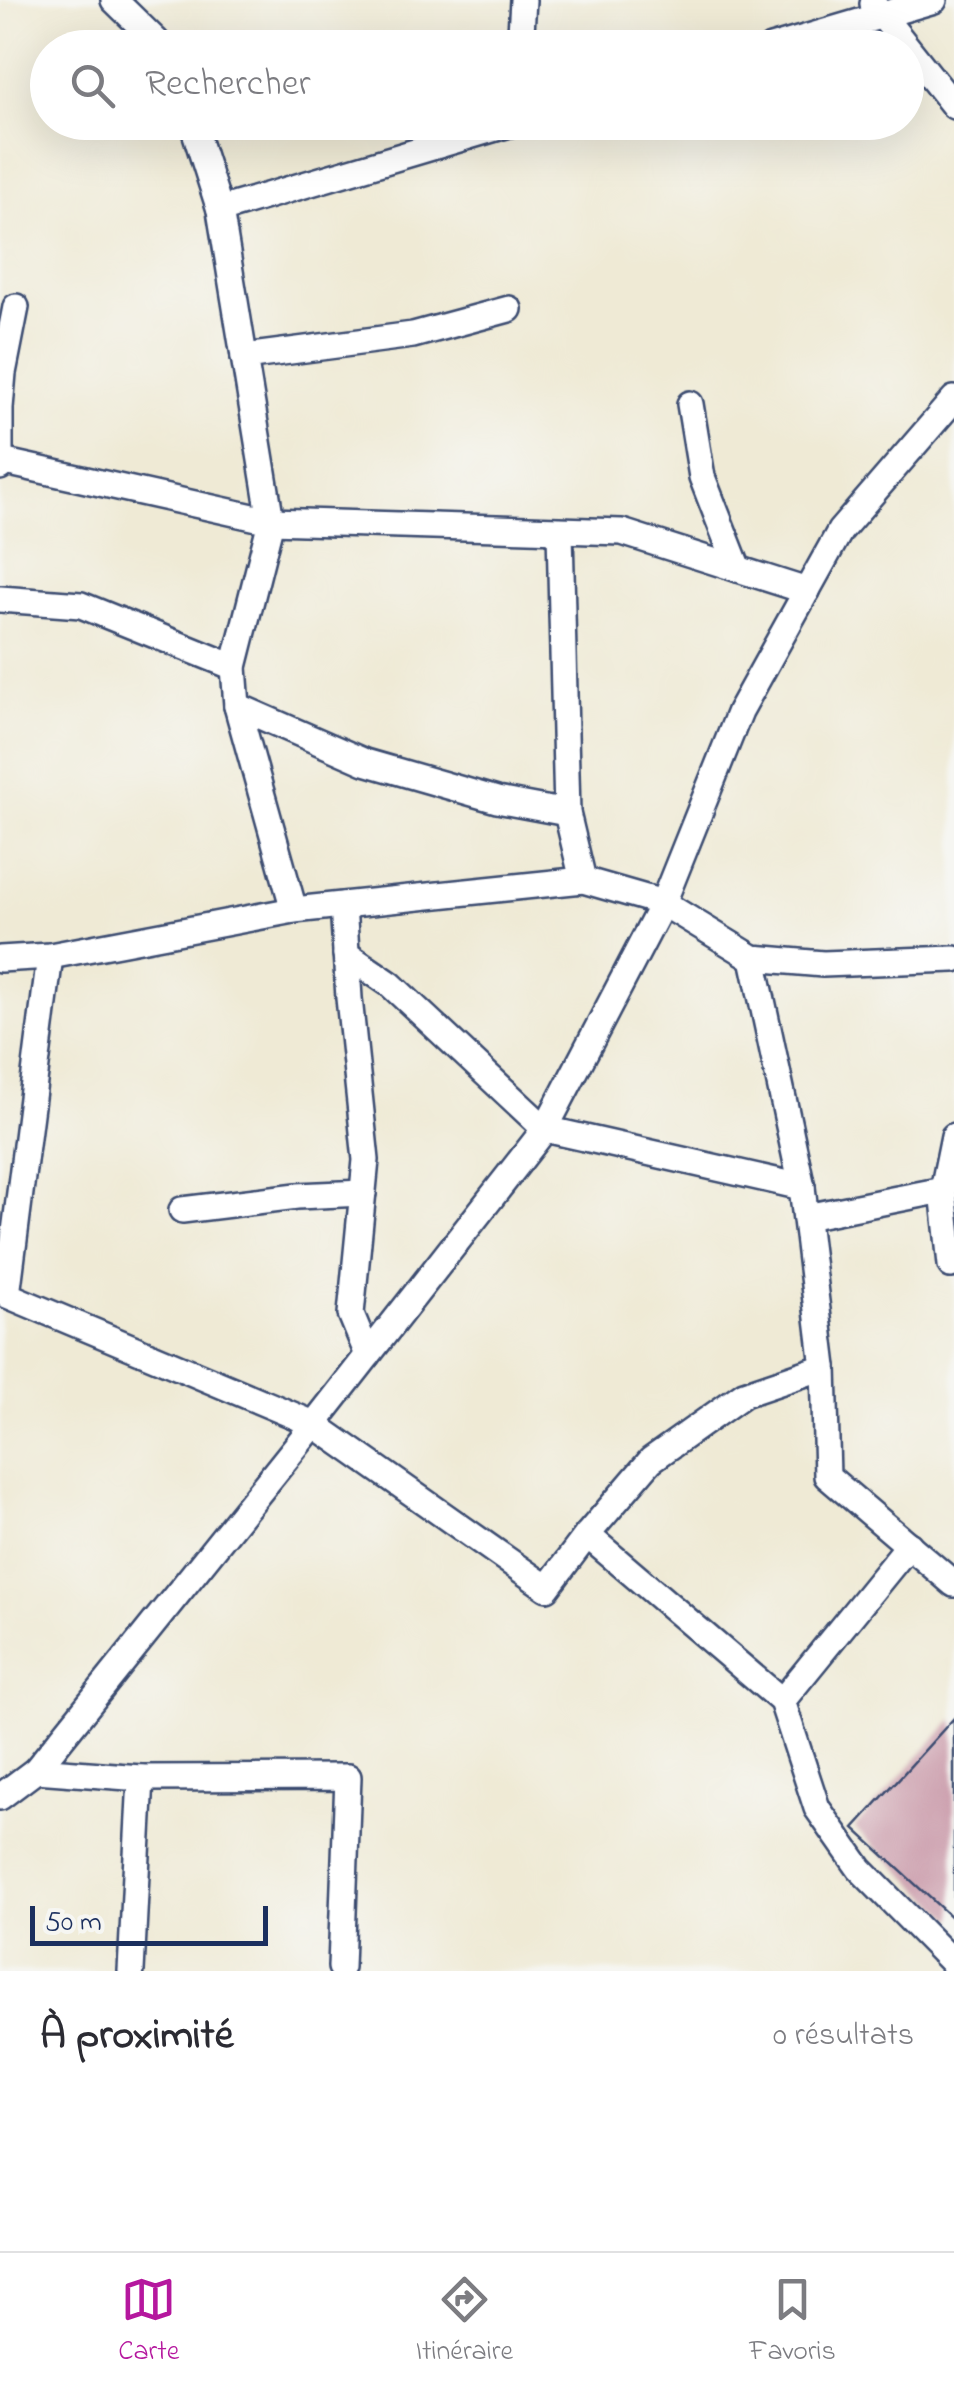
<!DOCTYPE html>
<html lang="fr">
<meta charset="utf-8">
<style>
:root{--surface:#fff;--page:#f2f2f3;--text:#2b2b33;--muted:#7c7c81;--line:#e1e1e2;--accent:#b5179e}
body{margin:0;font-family:"Indie Flower",sans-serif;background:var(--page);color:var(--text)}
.scale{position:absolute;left:30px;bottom:25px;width:238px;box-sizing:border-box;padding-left:10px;border:5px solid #1b2f5e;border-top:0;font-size:28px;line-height:35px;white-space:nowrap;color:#1b2f5e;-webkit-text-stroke:8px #f6f6f2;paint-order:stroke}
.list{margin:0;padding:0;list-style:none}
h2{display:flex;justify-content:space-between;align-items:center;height:130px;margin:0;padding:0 40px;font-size:42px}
h2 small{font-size:32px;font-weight:400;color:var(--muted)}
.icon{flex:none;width:55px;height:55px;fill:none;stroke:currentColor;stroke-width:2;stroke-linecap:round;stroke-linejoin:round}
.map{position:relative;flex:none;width:954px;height:1971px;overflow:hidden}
.search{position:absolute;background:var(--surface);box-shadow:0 10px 40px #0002;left:30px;right:30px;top:30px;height:110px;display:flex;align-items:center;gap:25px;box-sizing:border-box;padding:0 35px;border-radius:55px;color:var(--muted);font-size:38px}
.sheet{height:280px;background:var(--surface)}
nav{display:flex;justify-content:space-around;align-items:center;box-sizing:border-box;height:140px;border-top:2px solid var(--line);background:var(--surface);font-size:28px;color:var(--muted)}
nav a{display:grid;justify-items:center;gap:5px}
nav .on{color:var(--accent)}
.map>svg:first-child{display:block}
.building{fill:#c999a9}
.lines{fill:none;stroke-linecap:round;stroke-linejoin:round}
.street-casing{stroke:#3b4b70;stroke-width:30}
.street{stroke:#fff;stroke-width:25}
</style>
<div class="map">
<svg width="954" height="1971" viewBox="0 0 954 1971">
<rect width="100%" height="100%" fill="#f6f6f2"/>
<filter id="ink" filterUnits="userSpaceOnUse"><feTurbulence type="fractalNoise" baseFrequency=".01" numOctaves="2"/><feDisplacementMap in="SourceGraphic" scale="20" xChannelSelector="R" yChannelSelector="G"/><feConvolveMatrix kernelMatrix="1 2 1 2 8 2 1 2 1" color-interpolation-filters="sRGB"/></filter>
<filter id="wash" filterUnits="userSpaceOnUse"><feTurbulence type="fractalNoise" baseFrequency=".0048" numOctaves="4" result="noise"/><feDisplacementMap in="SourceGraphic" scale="40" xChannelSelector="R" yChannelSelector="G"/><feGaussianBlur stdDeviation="2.25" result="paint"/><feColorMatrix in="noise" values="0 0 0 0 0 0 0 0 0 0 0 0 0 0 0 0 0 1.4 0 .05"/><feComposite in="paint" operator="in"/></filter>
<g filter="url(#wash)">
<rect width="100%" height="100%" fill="#efead5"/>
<g id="blocks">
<polygon class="building" points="954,1718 954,1920 854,1828"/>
</g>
</g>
<g filter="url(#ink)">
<use href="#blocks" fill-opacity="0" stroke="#3b4b70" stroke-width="2.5"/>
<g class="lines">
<defs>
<g id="street">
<polyline points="114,0 156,41 160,48"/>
<polyline points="873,4 954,106"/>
<polyline points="520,48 523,0"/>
<polyline points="771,48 934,0"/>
<polyline points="192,122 220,210 271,521 234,667 237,706 294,910"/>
<polyline points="220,210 516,122"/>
<polyline points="244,357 413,335 509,309"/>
<polyline points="690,404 702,477 738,569"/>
<polyline points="1,461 271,521 622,532 807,591"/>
<polyline points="0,467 0,408 3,373 16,307"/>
<polyline points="560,532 567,813 583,880"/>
<polyline points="0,599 81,605 234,667"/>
<polyline points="237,706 365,762 497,800 567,813"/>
<polyline points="343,905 349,998 366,1160 351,1314 368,1355"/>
<polyline points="346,954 390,984 545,1129 802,1187"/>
<polyline points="50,956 7,1295 314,1424 547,1588 587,1535 651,1460 744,1394 824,1367"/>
<polyline points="753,958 802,1187 824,1367 827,1476 954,1584"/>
<polyline points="0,959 50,956 294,910 583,880 663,903 753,958 823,964 954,959"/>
<polyline points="182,1210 297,1196 363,1193"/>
<polyline points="806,1217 943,1190"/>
<polyline points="951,1265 943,1190 954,1136"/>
<polyline points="587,1535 782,1701 817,1808 860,1869 954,1964"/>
<polyline points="782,1701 909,1545"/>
<polyline points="36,1770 141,1778 348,1777 341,1967"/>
<polyline points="0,1797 36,1770 314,1424 545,1129 663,903 740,711 840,531 954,399"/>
<polyline points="131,1971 141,1778"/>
</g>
</defs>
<use href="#street" class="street-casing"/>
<use href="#street" class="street"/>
</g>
</g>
</svg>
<div class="scale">50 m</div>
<div class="search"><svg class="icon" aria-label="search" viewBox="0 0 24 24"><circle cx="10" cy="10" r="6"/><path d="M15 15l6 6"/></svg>Rechercher</div>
</div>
<section class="sheet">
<h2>À proximité<small>0 résultats</small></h2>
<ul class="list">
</ul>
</section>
<nav>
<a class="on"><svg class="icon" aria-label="map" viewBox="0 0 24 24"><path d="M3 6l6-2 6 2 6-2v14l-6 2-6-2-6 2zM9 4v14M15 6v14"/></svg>Carte</a>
<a><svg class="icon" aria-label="directions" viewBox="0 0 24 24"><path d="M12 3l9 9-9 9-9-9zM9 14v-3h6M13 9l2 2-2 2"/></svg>Itinéraire</a>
<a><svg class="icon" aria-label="saved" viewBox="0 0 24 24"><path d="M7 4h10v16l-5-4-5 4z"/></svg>Favoris</a>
</nav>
